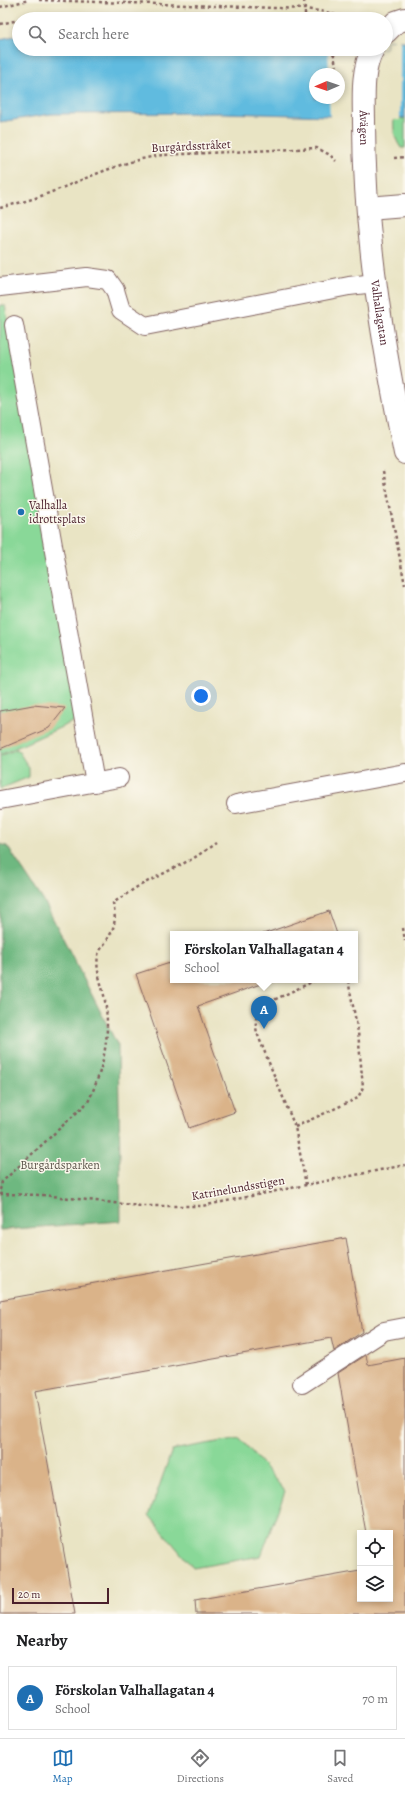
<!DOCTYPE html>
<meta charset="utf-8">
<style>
:root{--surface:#fff;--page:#f6f6f6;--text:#202124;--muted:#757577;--line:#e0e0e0;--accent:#1f6fb2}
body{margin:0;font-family:Alegreya,serif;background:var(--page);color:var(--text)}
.controls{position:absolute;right:12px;bottom:12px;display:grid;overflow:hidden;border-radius:0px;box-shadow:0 2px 6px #0003}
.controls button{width:36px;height:36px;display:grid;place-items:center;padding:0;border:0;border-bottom:1px solid var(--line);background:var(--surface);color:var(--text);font:20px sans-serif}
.compass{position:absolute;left:309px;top:68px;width:36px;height:36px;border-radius:50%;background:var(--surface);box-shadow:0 2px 6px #0003;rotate:268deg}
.scale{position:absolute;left:12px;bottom:10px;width:97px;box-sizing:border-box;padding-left:4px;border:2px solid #4a1f2b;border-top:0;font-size:11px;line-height:14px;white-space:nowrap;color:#4a1f2b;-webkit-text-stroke:3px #fbf7ec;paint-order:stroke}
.you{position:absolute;left:201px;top:696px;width:14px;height:14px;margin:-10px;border:3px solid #fff;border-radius:50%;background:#1a73e8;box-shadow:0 0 0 6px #1a73e833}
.badge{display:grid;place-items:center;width:26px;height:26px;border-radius:50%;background:var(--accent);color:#fff;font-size:13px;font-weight:700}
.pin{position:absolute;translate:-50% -33px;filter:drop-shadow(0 1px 2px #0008)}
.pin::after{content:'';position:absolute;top:21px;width:14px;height:12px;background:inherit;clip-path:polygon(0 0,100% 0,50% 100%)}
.popup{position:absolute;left:170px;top:931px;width:188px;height:52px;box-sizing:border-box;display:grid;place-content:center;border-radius:0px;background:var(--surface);filter:drop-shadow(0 1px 3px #0005);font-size:13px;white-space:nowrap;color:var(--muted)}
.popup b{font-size:15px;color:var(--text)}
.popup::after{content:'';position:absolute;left:50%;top:100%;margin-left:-8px;border:8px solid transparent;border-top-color:var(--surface)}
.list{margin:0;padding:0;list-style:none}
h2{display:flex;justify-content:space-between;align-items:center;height:52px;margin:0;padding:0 16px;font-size:17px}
h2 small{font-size:13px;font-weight:400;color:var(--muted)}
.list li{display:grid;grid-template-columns:26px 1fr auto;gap:12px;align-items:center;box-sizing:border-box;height:64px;margin:0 8px 8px;padding:0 8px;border:1px solid var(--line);border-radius:0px}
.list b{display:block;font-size:15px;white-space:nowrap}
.list p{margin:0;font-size:13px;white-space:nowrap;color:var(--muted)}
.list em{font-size:13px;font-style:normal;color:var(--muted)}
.icon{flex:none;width:22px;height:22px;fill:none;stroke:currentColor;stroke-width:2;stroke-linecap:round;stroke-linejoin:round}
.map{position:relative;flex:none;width:405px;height:1614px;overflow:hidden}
.search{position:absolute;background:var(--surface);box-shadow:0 2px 6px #0003;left:12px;right:12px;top:12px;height:44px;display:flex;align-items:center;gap:10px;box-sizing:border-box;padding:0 14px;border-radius:22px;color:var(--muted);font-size:15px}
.sheet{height:124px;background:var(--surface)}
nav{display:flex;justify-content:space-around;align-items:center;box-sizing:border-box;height:56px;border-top:1px solid var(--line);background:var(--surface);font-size:11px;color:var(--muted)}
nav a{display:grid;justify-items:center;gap:2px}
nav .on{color:var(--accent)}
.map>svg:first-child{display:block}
.green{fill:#89d898;stroke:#6a7c62}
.forest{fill:#6eb880;stroke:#5c6c56}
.water{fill:#61bbdf;stroke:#566d85;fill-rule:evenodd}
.pier{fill:#e9e4c4}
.building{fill:#dab389}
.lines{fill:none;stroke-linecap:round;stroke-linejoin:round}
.service-casing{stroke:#826461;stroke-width:20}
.minor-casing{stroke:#826461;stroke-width:24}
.path{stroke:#826461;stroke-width:2.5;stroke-dasharray:3 3;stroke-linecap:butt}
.service{stroke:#fff;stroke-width:18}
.minor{stroke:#fff;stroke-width:22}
.poi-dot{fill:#1f6fb2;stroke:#fbf7ec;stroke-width:1.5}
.labels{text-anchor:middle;stroke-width:3;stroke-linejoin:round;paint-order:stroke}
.street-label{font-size:12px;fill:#4a1f2b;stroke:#fbf7ec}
.poi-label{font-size:12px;fill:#4a1f2b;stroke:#fbf7ec;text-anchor:start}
.park-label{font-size:12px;fill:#5d564c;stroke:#fbf7ec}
</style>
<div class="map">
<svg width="405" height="1614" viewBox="0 0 405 1614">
<rect width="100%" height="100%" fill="#fbf7ec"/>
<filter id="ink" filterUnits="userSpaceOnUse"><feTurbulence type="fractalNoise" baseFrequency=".025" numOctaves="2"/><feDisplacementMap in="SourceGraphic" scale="8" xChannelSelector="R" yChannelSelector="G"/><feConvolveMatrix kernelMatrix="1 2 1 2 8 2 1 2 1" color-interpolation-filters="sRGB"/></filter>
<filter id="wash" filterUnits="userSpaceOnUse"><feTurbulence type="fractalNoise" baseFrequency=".012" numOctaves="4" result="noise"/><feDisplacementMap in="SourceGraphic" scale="16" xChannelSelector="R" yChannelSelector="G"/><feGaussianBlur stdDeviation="0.9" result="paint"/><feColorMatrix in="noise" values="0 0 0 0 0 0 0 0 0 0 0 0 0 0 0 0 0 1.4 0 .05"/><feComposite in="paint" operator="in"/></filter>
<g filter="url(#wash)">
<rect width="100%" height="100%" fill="#e9e4c4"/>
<g class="green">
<path d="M394,118H405V148H401C394,138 393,129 394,118Z"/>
<polygon points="0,305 5,305 79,719 0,755"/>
<polygon points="17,749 29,768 29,777 0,789 0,756"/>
<polygon points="240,1438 285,1491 261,1556 193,1568 149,1515 172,1450"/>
</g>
<polygon class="forest" points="0,844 7,846 45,903 118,1046 121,1221 0,1230"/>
<path class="water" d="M19,35V49H386V41H405V118L223,113L51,114L0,122V39ZM315,74H339V98H315Z"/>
<polygon class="pier" points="386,41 400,41 400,120 330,118 329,98 339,98 339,74 329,74 328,49 386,49"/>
<g id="blocks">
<g class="building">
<polygon points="33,705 65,708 49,728 0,749 0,711"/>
<polygon points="329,911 337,934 263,934"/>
<polygon points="173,962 173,980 272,980 198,1006 235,1112 189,1128 136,974"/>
<polygon points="346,1238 362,1332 334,1351 331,1338 35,1391 75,1614 0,1614 0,1300"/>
<polygon points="366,1355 368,1365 405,1358 405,1614 196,1614 195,1600 360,1571 360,1599 390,1599 390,1533 366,1533 338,1373"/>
</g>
</g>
</g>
<g filter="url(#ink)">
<use href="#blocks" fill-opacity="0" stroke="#826461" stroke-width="1"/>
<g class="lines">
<defs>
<g id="service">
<polyline points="0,287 87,277 108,280 115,290 121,310 145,326 349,286 375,283"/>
<polyline points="14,325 95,783"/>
<polyline points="0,800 119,778"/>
<polyline points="236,804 405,773"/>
<polyline points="302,1384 384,1331 405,1327"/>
</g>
<g id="minor">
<polyline points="386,32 396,22 405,19"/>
<path id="s1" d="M373,49C361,70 364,100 364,123C364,234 383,345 405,453"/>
<polyline points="368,208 405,205"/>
</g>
</defs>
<use href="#service" class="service-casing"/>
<use href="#minor" class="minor-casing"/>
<g class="path">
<polyline points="39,0 305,9 326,12 347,19"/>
<polyline points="304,0 305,9 305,19"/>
<polyline points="0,7 29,0"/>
<polyline points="34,19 108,19"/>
<polyline points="0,24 19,20"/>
<polyline points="329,49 334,55 336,66"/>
<polyline points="394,158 405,157"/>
<path d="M0,208C14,204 28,201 41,196C82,181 119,161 163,155L317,148L330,155L336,161"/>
<polyline points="383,471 405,585"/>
<polyline points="403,928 405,941"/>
<polyline points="295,1127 358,1098 363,1087 358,1032 348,980"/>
<path d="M306,1185L295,1127L257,1033C255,1023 255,1015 261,1006L316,980"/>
<path d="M0,1190L2,1182L88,1102C103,1071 111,1035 105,1001C103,986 95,971 98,956C98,952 101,949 103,946C114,930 117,923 113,903L137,887L194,858L216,843"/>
<polyline points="0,1194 43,1195 141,1206 202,1206 405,1165"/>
</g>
<use href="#service" class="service"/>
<use href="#minor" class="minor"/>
</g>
</g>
<circle class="poi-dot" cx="21" cy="512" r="4"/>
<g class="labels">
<g class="street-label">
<text dy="4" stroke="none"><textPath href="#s1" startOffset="80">Åvägen</textPath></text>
<text transform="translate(191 146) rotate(-3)" y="4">Burgårdsstråket</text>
<text dy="4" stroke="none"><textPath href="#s1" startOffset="266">Valhallagatan</textPath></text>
<text transform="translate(238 1188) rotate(-10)" y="4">Katrinelundsstigen</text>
</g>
<g class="poi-label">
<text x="29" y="509">Valhalla<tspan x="29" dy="14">idrottsplats</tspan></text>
</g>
<g class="park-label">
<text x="60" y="1169">Burgårdsparken</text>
</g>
</g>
</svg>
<div class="controls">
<button><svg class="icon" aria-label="locate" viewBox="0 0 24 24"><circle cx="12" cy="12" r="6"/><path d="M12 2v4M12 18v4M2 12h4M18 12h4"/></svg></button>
<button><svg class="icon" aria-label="layers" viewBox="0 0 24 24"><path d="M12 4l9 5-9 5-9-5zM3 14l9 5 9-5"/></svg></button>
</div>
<svg class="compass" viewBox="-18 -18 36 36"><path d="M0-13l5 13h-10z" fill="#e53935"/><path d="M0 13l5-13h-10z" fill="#757577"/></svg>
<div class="scale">20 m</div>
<div class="you"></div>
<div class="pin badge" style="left:264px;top:1029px">A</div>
<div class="popup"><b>Förskolan Valhallagatan 4</b>School</div>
<div class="search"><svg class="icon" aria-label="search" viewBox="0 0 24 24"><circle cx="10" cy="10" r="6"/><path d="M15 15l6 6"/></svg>Search here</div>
</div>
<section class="sheet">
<h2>Nearby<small></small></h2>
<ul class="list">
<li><span class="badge">A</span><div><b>Förskolan Valhallagatan 4</b><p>School</p></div><em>70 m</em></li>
</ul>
</section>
<nav>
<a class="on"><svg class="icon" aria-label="map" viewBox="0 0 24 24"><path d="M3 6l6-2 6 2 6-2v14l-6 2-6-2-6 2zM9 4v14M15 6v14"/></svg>Map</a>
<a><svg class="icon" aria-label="directions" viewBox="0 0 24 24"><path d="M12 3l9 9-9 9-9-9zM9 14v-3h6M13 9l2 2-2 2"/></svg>Directions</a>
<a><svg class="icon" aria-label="saved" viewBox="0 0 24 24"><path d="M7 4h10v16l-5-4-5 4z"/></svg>Saved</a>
</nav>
